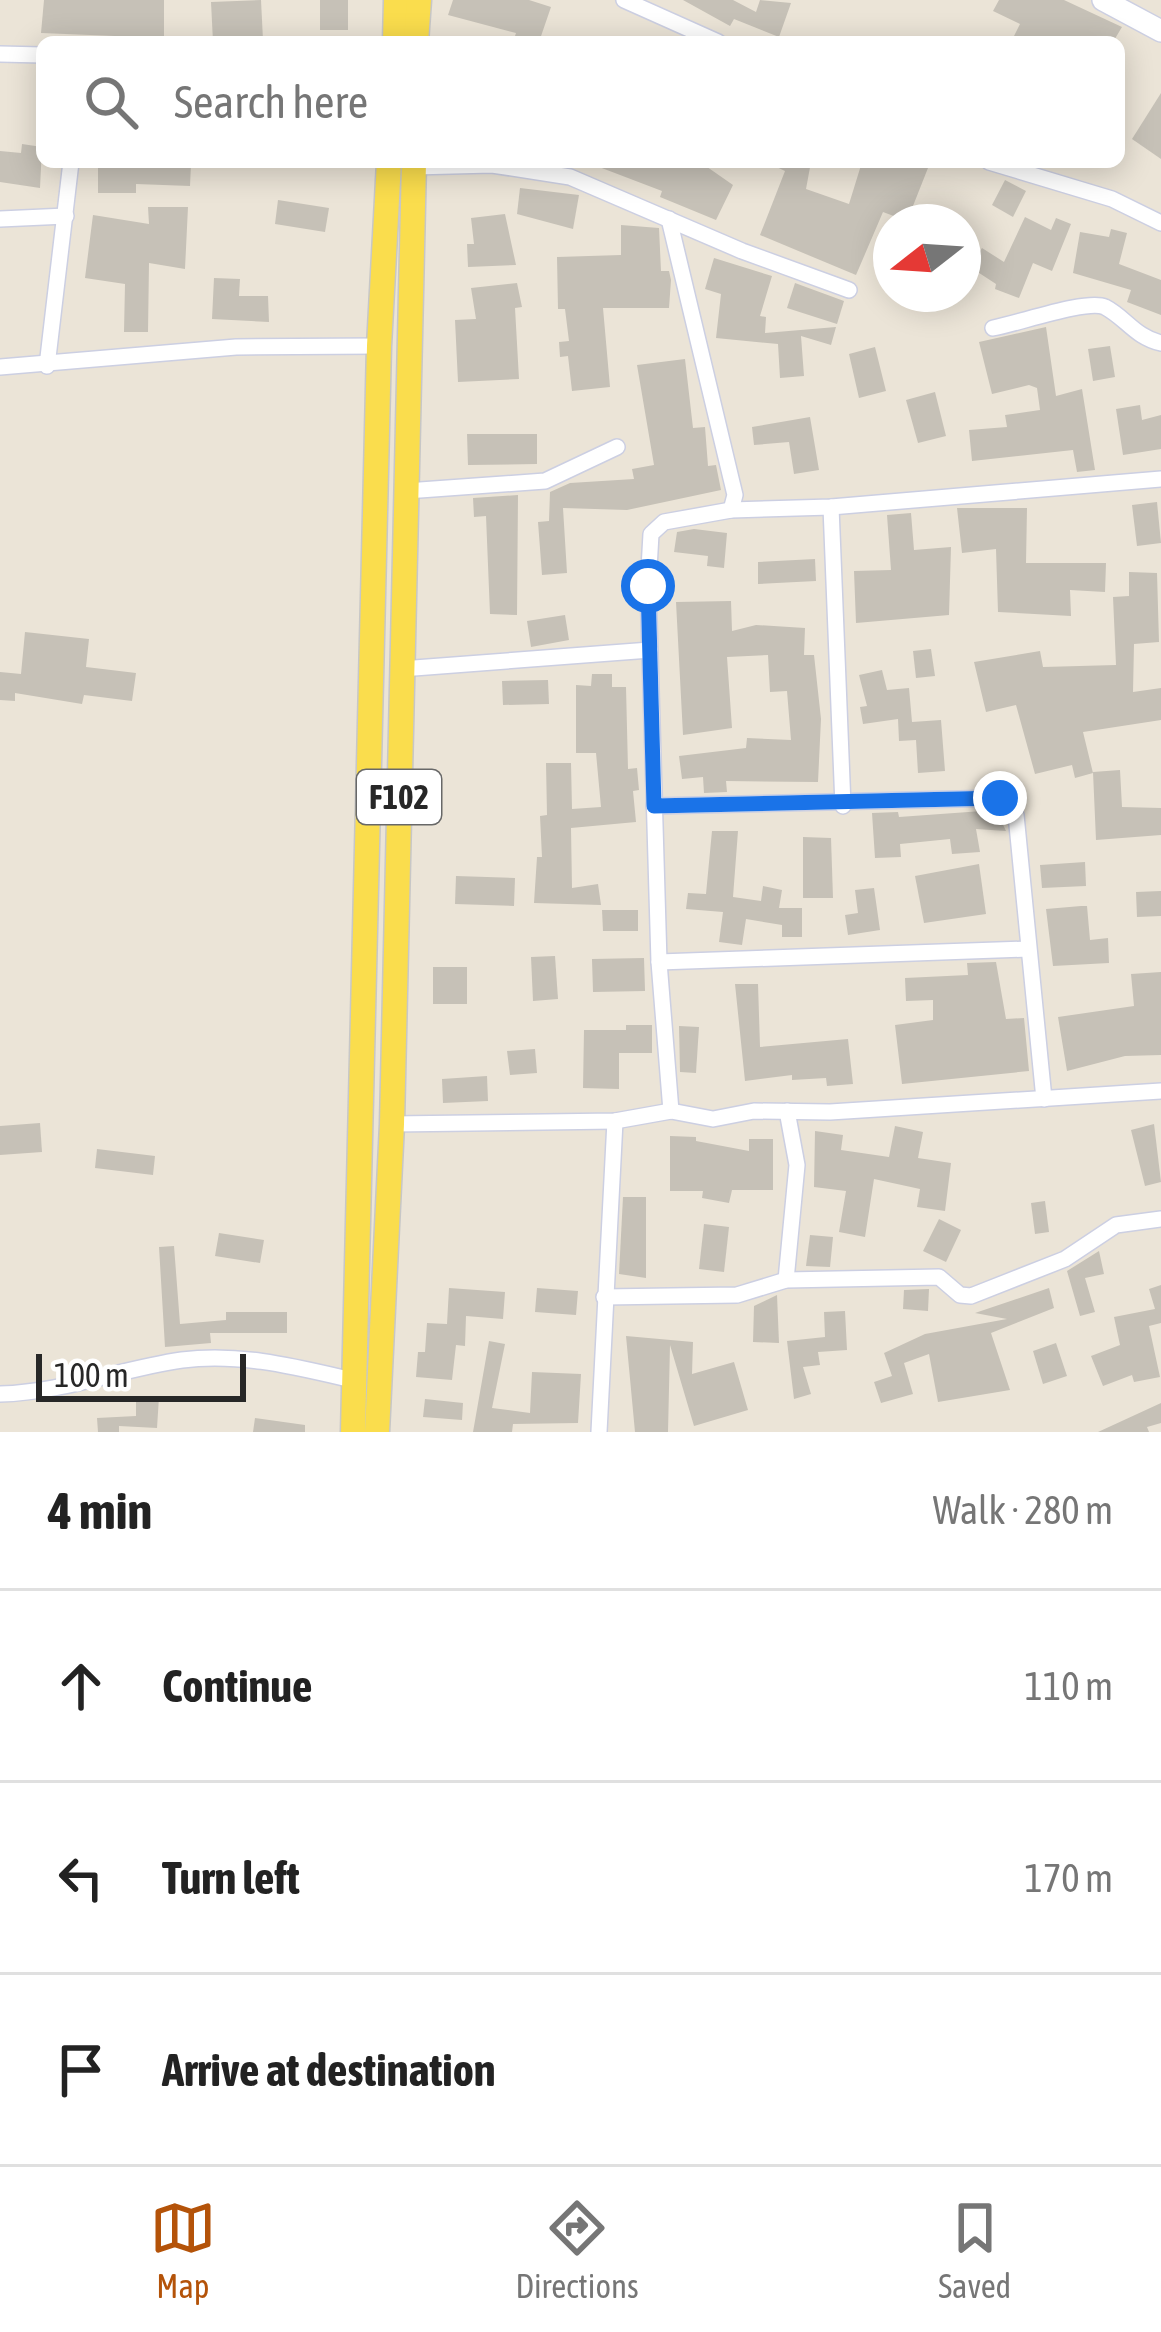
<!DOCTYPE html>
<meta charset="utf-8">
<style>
:root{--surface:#fff;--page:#f2f2f2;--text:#222;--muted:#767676;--line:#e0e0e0;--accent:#b45309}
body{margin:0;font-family:"Asap Condensed",sans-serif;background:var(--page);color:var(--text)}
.compass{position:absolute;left:873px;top:204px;width:108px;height:108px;border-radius:50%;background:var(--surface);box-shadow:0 6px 30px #0003;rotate:253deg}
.scale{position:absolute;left:36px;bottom:30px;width:210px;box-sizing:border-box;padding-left:12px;border:6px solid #272727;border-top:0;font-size:33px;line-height:42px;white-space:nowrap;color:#272727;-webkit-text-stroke:9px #fff;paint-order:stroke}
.stop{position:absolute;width:36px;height:36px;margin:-27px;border:9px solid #1a73e8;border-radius:50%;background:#fff}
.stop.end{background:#1a73e8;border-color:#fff;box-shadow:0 3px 12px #0008}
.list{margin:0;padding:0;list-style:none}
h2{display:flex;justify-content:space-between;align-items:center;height:156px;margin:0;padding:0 48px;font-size:51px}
h2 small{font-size:39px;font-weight:400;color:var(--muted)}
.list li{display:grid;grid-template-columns:78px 1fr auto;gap:36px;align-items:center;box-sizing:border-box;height:192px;padding:0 48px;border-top:3px solid var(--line)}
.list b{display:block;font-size:45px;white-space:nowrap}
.list em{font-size:39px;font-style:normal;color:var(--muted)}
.icon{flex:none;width:66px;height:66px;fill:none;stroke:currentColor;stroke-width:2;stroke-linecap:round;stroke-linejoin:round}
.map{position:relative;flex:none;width:1161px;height:1432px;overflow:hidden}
.search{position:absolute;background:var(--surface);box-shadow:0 6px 30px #0003;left:36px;right:36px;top:36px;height:132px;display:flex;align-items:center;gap:30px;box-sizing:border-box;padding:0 42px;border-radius:18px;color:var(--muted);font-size:45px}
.sheet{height:732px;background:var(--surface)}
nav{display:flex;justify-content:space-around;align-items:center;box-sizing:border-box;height:168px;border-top:3px solid var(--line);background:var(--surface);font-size:33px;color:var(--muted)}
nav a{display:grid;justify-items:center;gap:6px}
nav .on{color:var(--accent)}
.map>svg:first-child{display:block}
.building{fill:#c6c1b7}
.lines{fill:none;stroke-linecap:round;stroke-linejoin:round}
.street-casing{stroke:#cccfe2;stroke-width:18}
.secondary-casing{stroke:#cccfe2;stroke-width:24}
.primary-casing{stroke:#c7c7c7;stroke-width:27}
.street{stroke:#fff;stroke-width:15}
.secondary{stroke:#fff;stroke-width:21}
.primary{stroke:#fadd4d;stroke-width:24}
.route{stroke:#1a73e8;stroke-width:15}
.labels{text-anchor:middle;stroke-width:12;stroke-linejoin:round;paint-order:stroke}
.shield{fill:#fff;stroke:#686868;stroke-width:3}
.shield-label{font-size:33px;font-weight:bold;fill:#272727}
</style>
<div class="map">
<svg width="1161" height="1432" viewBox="0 0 1161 1432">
<rect width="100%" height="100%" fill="#ebe4d7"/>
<g class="building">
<polygon points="44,0 164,0 164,38 41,33"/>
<polygon points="261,0 263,40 213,42 211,2"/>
<rect x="320" y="0" width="28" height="30"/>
<polygon points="453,0 529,0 551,7 539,42 513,42 516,33 448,15"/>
<polygon points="683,0 733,0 756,12 760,0 791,3 779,37 734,19 730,26"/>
<polygon points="999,0 1064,0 1122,27 1113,42 1024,42 1014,36 1020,24 993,11"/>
<polygon points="1161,93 1161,159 1132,139"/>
<polygon points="22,144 42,147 40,188 0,182 0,151 21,153"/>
<polygon points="586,162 700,162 733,185 716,220 660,197 662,191"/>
<polygon points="766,162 811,162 806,189 849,204 862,162 912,162 928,168 907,221 883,212 856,275 760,235 785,171"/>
<polygon points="191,164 190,186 136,184 136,193 98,193 98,165"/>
<polygon points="1005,180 1026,191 1013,217 992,205"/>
<polygon points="520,188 579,195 573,229 517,214"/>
<polygon points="278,200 329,208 325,232 275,224"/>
<polygon points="148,207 188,207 185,269 149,263 148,332 124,332 125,284 85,278 93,215 149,224"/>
<polygon points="505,214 516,265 468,267 467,244 474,244 471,218"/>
<polygon points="1025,217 1051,230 1056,218 1071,224 1052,271 1033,263 1019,298 995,289 996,284 970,267 982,248 1004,262"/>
<polygon points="621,225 659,228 661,271 669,271 671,280 669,308 603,308 610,387 572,391 568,356 560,357 559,342 569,341 565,309 558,309 557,257 621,255"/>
<polygon points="1111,229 1127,233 1119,264 1161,280 1161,315 1127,302 1131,290 1073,273 1080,232 1109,237"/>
<polygon points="714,258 772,276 760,316 766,317 765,333 836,327 831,345 801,336 804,376 780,378 778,344 716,338 721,294 705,289"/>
<polygon points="214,278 240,279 239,296 268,296 269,322 212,319"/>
<polygon points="517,283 522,307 515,308 519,379 458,382 455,320 476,319 471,288"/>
<polygon points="795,283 844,301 837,324 787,308"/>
<polygon points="1046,327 1056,396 1082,389 1095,470 1077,472 1073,450 972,461 969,430 1007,427 1005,415 1040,410 1037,388 1029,385 992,394 979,342"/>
<polygon points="1110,346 1115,377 1093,381 1088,349"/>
<polygon points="875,347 886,391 859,398 849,354"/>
<polygon points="685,359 693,428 705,427 708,466 716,465 721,490 627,510 563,508 567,573 542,575 538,522 549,521 550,492 570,483 634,479 632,469 654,465 637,365"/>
<polygon points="935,392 946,436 918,443 906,400"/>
<polygon points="1140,405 1142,420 1161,415 1161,449 1123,455 1116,409"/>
<polygon points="810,417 819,470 794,474 789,442 754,445 752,427"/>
<polygon points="467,434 537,434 537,464 468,465"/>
<polygon points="518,495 517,615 490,614 486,516 474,517 473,498"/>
<polygon points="1157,502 1161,543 1137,546 1132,505"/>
<polygon points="957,508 1027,508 1026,563 1106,563 1105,592 1070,590 1071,616 998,612 996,549 962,553"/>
<polygon points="911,513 914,550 951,547 949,615 856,623 854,571 891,570 887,515"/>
<polygon points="694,529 727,533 724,568 707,566 708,556 674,552 677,532"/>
<polygon points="815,559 816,581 758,584 758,562"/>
<polygon points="1129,572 1157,573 1159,642 1134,644 1133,692 1161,688 1161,720 1083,732 1093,773 1075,778 1072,765 1035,774 1016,705 986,712 974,662 1040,651 1043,667 1116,665 1113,597 1129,596"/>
<polygon points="731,601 732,631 756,625 805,628 804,655 814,655 821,719 818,782 726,781 727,792 704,793 703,777 682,779 679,756 746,748 747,738 791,740 787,691 770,692 768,655 727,657 732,728 683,735 676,602"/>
<polygon points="565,615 569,640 531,647 527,621"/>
<polygon points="25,632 89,639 86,667 136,673 132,701 84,695 82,704 15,693 15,701 0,700 0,672 21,674"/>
<polygon points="931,649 935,676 916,678 913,651"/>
<polygon points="882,670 887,690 909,688 912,722 941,720 945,771 918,773 916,740 899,741 898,719 863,724 860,707 867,706 859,675"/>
<polygon points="592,674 612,674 612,687 626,687 628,769 637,768 639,790 633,791 636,822 571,828 572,888 598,884 601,905 534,903 537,857 542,857 540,816 547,815 546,763 571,763 572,809 601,807 596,753 576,753 576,685 591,686"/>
<polygon points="548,680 549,704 503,705 502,681"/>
<polygon points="1120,770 1122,807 1161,808 1161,835 1096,840 1093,772"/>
<polygon points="996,810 1006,831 976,829 980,852 952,854 950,839 900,844 901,857 875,858 872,813 898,812 899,817"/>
<polygon points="712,831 738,831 733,897 761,901 763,886 782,890 779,908 802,908 802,937 782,937 782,925 746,919 742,945 719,942 723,912 686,909 688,893 706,894"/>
<polygon points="803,837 831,838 833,898 803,898"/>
<polygon points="1085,862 1086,886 1042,888 1040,865"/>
<polygon points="979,864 986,914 924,923 915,876"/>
<polygon points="456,876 515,878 514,906 455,904"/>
<polygon points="874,888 880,930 848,935 845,915 858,913 855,890"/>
<polygon points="1161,891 1161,916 1137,917 1136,892"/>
<polygon points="1081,906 1087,906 1090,940 1108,938 1109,963 1053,966 1046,909"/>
<polygon points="602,910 638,910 638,931 603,931"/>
<polygon points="555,956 558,999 533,1001 531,957"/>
<polygon points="644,958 645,991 593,992 592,959"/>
<polygon points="996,962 1006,1019 1024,1018 1029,1071 902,1084 895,1025 933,1020 933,1000 906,1001 905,978 968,975 967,963"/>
<rect x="433" y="967" width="34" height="37"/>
<polygon points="1161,972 1161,1055 1125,1056 1067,1071 1058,1017 1134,1006 1131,974"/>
<polygon points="735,984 758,984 760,1047 848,1039 853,1084 827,1086 826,1078 792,1080 792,1075 745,1081"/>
<polygon points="626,1025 652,1025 652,1053 619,1053 619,1089 583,1088 584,1030 626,1030"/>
<polygon points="679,1026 699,1027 696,1073 680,1072"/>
<polygon points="535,1049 537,1073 510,1075 507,1051"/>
<polygon points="487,1076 488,1101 443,1103 442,1079"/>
<polygon points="40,1123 42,1152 0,1155 0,1126"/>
<polygon points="1154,1124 1161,1182 1145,1186 1131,1130"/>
<polygon points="895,1126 923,1132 918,1158 951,1163 945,1211 917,1207 920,1189 874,1179 865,1237 839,1232 846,1191 814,1187 815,1131 843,1135 841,1150 889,1157"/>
<polygon points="670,1136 696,1137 696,1141 749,1151 749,1139 773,1139 773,1190 732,1190 729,1203 702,1198 703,1191 670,1191"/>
<polygon points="97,1149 155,1156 153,1175 95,1168"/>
<polygon points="623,1197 646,1197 646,1278 619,1274"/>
<polygon points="1045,1201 1049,1232 1035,1234 1031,1203"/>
<polygon points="939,1219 961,1230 946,1262 923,1251"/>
<polygon points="704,1224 729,1227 724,1272 699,1269"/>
<polygon points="219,1233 264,1240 260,1263 215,1256"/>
<polygon points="810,1235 833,1237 830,1267 806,1266"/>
<polygon points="174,1246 180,1324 226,1320 226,1312 287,1312 287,1333 210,1333 211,1343 165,1347 159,1247"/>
<polygon points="1099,1251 1104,1274 1085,1278 1095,1312 1080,1316 1067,1271"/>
<polygon points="1161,1285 1161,1323 1149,1326 1160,1377 1134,1382 1132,1375 1103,1386 1091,1356 1120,1345 1114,1317 1155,1309 1149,1289"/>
<polygon points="449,1288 505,1292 503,1319 466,1316 465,1346 456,1345 452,1380 416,1377 418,1352 425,1352 427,1323 447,1324"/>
<polygon points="537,1288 578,1291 576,1315 535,1312"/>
<polygon points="1049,1288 1054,1308 991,1333 1010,1390 938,1402 929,1354 904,1363 913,1394 881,1403 874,1382 892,1376 884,1353 925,1334 1007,1319 975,1313"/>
<polygon points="929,1289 928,1311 903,1309 904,1290"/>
<polygon points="777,1295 779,1343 753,1342 754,1306"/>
<polygon points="845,1311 847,1350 818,1352 820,1365 803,1367 811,1394 794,1399 787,1341 825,1337 824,1312"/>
<polygon points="626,1336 693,1342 692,1374 734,1362 748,1410 694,1426 670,1345 668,1432 635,1432"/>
<polygon points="489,1341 505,1344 492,1408 530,1413 532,1372 581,1374 578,1423 513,1424 512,1432 473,1432"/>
<polygon points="1056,1343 1067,1376 1043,1384 1033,1351"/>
<polygon points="136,1396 159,1397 157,1428 119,1426 119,1432 98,1432 97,1418 136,1416"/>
<polygon points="425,1399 463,1403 462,1420 423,1417"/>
<polygon points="1161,1403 1161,1423 1147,1427 1149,1432 1098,1432"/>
<polygon points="255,1418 305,1425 305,1432 253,1432"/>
</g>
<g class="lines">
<defs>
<g id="street">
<polyline points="624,0 718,42"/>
<polyline points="0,54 42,55"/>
<polyline points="989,162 1112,199 1161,223"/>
<polyline points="413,167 492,165 570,177 742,251 849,290"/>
<polyline points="0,219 66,216"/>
<polyline points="669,219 735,495 731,510"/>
<path d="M993,328C1020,323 1087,299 1105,307C1126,318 1135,337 1161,343"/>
<polyline points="47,366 71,162"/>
<polyline points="0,367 236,347 379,346"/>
<polyline points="406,491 545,481 617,447"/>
<polyline points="831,507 843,806"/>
<polyline points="401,669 650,650"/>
<polyline points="654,806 1001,798 1016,815 1044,1099"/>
<polyline points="659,962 1028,949"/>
<polyline points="671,1111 659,962 648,586 651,534 664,522 731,510 831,507 1161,479"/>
<polyline points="392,1124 615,1121 671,1111 713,1119 754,1111 830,1112 1161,1091"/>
<polyline points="786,1280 797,1165 787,1111"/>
<polyline points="604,1297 737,1295 786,1280 939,1277 960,1295 971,1296 1065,1259 1116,1225 1161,1219"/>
<path d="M0,1394C64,1392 120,1369 182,1360C241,1352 300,1368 357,1381"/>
<polyline points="599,1432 615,1121"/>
</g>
<polyline id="secondary" points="1103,0 1161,31"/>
<g id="primary">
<polyline points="395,42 396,0"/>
<polyline points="416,42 419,0"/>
<polyline points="353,1432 379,346 389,162"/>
<polyline points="377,1432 392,1124 414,162"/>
</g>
</defs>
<use href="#street" class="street-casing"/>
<use href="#secondary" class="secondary-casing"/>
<use href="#primary" class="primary-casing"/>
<use href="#street" class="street"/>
<use href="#secondary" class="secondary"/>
<use href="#primary" class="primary"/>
</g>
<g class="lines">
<polyline class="route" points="648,586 654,806 1000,798"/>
</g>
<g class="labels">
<rect class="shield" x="357" y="770" width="84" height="54" rx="9"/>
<g class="shield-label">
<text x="399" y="809">F102</text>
</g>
</g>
</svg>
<svg class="compass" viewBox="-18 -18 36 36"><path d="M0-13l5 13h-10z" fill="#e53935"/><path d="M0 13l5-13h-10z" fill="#767676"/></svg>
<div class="scale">100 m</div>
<div class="stop" style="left:648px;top:586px"></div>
<div class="stop end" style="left:1000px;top:798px"></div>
<div class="search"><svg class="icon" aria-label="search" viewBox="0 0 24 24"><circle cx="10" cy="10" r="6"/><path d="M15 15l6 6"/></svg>Search here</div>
</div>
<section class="sheet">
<h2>4 min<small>Walk · 280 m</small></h2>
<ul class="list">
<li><svg class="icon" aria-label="ahead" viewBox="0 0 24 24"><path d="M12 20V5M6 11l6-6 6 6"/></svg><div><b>Continue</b></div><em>110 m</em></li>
<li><svg class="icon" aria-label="left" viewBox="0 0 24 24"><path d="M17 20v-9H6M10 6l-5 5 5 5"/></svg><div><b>Turn left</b></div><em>170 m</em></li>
<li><svg class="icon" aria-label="arrive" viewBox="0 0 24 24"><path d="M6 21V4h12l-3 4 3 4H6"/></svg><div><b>Arrive at destination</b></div></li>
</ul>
</section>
<nav>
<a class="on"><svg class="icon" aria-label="map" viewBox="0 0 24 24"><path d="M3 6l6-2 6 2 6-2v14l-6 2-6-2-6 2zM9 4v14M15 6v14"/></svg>Map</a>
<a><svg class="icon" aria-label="directions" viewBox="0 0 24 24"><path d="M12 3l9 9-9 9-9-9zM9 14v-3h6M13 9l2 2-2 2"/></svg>Directions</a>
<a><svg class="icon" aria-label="saved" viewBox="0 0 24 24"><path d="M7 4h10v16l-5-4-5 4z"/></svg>Saved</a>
</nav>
